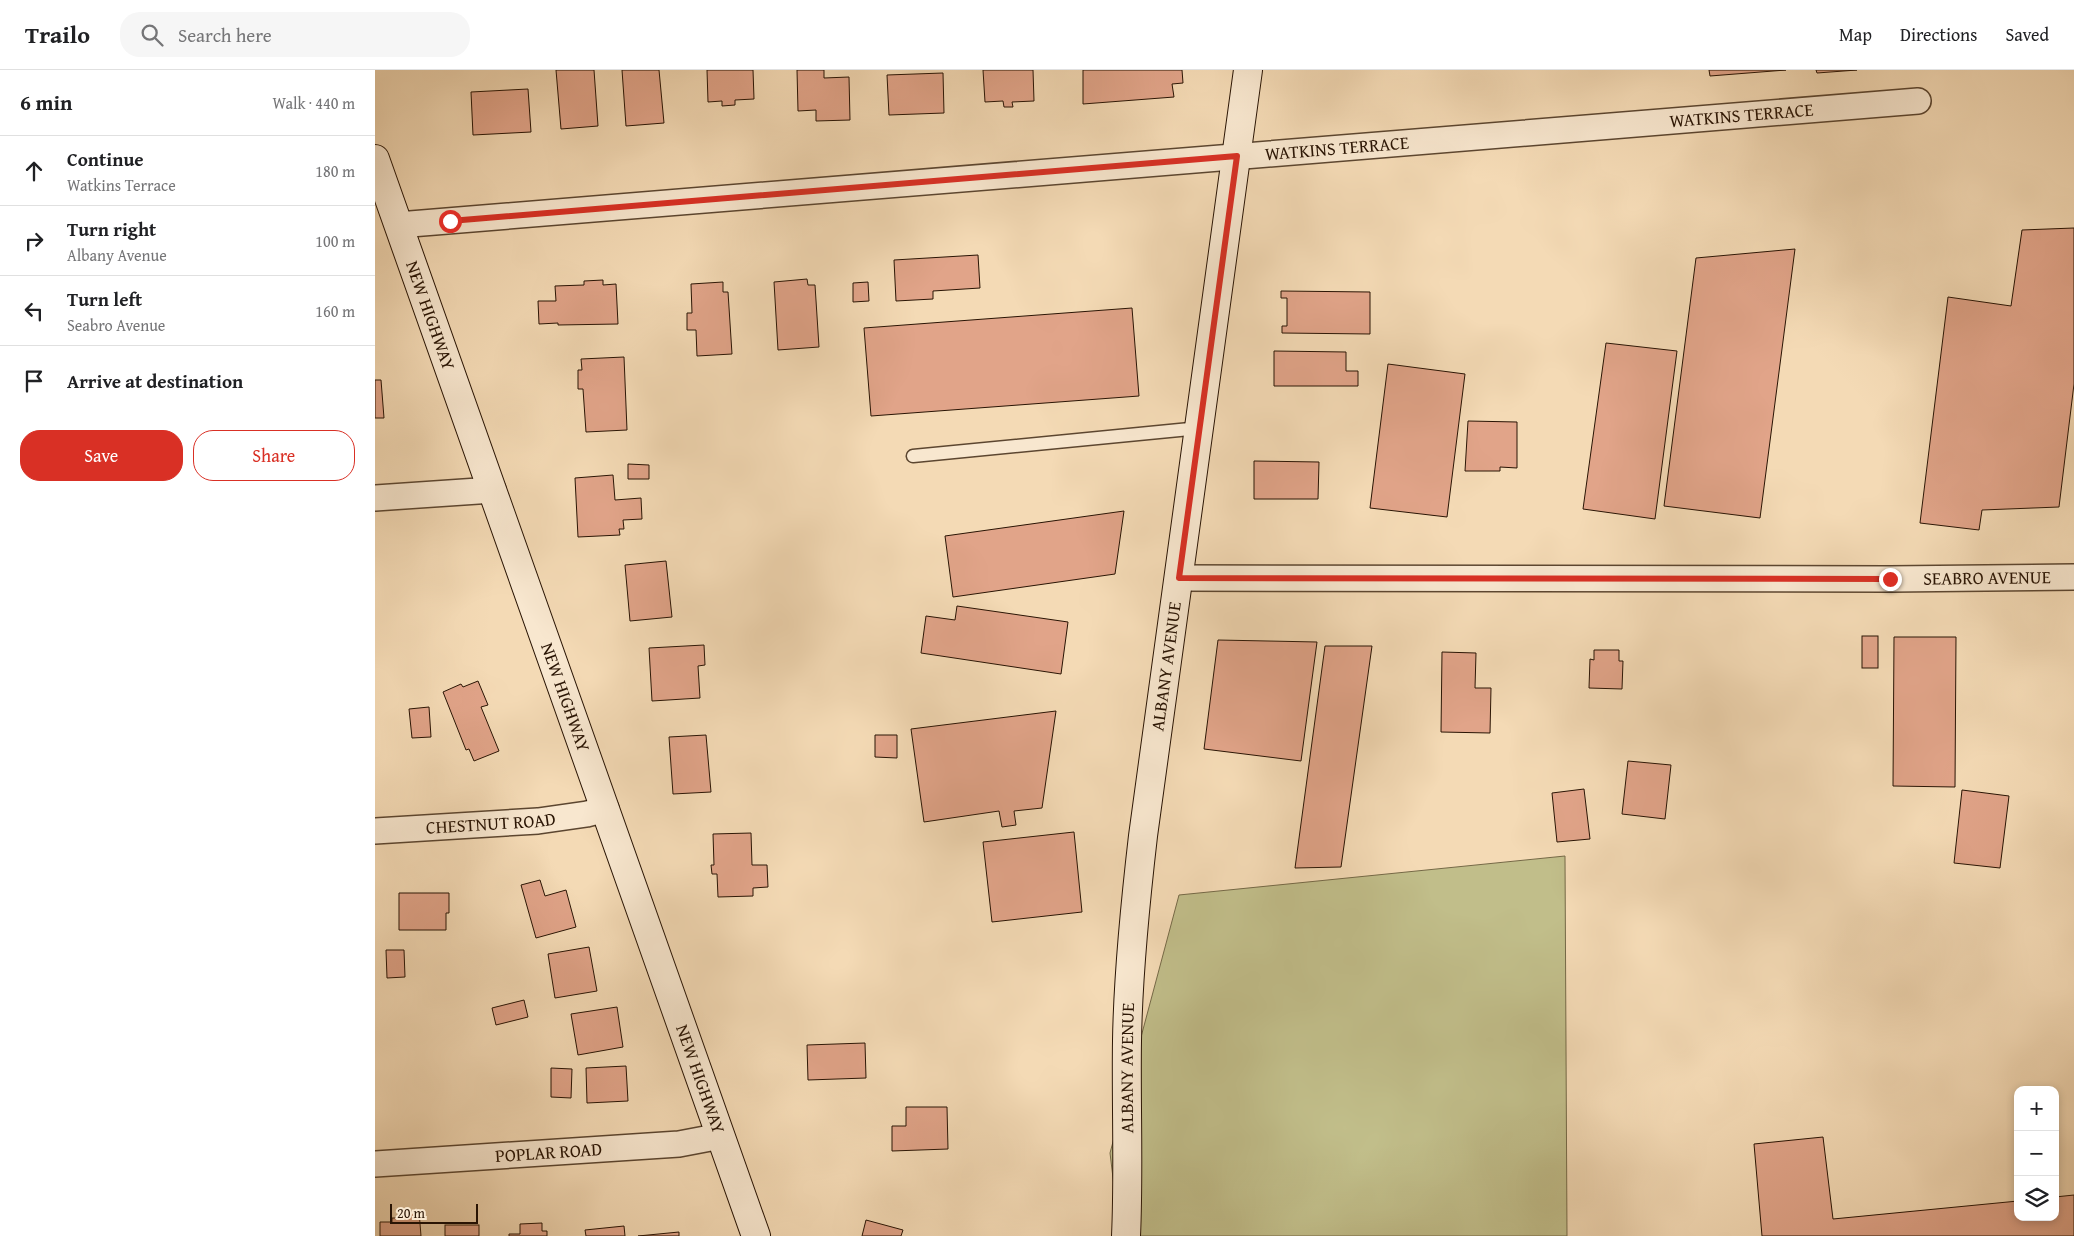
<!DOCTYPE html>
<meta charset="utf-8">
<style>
:root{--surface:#fff;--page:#f6f6f6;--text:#202124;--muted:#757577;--line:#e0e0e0;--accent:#d93025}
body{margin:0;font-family:"Gentium Book Plus",serif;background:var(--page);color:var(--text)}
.controls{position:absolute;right:15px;bottom:15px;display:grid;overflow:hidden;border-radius:10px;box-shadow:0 2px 8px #0003}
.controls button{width:45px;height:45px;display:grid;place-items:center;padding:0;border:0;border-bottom:1px solid var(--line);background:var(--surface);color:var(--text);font:25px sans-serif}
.scale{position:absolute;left:15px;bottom:12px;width:88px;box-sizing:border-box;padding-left:5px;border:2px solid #291404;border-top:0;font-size:14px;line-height:18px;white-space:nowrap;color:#291404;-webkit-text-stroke:4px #f8e7cf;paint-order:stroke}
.stop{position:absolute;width:15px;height:15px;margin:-11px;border:4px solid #d93025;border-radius:50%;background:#fff}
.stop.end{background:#d93025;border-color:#fff;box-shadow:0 1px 5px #0008}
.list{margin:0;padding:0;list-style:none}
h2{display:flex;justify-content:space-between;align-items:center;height:65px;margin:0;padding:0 20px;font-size:21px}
h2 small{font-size:16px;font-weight:400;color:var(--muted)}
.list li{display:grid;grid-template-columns:32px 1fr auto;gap:15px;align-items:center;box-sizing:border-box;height:70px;padding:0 20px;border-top:1px solid var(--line)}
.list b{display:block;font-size:19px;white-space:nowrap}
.list p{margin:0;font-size:16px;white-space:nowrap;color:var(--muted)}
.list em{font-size:16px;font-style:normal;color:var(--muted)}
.actions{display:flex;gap:10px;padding:15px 20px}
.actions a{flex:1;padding:11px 0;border:1px solid var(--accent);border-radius:20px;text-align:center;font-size:18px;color:var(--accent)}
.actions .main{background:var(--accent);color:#fff}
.icon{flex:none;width:28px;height:28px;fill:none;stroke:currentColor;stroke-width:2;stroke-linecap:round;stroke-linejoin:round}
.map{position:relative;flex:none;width:1699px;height:1166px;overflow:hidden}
header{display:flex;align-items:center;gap:30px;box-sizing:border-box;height:70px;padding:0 25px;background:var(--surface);border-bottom:1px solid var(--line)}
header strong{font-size:24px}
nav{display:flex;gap:28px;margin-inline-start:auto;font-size:18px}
.search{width:350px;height:45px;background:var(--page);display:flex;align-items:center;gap:12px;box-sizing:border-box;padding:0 18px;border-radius:20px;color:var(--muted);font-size:19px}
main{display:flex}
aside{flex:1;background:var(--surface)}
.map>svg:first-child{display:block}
.green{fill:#c1be8a;stroke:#756947}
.building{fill:#e1a489;stroke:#291404}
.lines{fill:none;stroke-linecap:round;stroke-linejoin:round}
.lane-casing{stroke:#5c4630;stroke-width:15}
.street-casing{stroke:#5c4630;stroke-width:28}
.secondary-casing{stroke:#291404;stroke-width:30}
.lane{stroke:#f8e7cf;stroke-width:12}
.street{stroke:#f8e7cf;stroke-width:25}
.secondary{stroke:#f8e7cf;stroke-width:28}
.route{stroke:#d93025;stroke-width:6}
.labels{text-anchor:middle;stroke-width:4;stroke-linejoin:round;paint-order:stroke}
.street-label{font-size:18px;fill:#291404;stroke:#f8e7cf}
</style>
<header>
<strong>Trailo</strong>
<div class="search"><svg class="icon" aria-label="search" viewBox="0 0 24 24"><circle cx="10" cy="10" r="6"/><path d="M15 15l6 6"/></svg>Search here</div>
<nav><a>Map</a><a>Directions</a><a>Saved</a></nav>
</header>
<main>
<aside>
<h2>6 min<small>Walk · 440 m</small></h2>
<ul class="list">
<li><svg class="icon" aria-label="ahead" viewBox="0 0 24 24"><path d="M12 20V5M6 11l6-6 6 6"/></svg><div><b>Continue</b><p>Watkins Terrace</p></div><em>180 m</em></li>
<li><svg class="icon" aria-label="right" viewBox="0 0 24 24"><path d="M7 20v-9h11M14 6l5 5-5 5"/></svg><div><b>Turn right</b><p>Albany Avenue</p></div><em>100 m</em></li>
<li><svg class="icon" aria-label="left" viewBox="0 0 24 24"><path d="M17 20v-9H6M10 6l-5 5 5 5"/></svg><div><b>Turn left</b><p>Seabro Avenue</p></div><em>160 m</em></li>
<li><svg class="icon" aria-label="arrive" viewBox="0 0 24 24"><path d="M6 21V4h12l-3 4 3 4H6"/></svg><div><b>Arrive at destination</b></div></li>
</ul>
<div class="actions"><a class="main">Save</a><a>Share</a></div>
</aside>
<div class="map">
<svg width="1699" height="1166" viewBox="0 0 1699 1166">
<rect width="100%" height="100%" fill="#f4dab5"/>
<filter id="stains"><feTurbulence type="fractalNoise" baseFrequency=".004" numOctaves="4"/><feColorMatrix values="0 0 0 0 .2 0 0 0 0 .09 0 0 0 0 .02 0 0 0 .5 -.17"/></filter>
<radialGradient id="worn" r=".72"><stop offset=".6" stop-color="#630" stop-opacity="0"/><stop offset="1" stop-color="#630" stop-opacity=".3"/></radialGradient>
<polygon class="green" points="1190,786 1192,1166 745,1166 735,1083 804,825"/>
<g class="building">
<polygon points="181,0 219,0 223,56 186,59"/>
<polygon points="247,0 284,0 289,53 251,56"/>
<polygon points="332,0 378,0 379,29 360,30 360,35 347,36 347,31 333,32"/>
<polygon points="422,0 449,0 449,8 474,7 475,50 441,51 441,40 423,41"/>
<polygon points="608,0 658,0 659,31 637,32 638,37 629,37 628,31 610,32"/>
<polygon points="708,0 807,0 808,13 797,14 799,27 708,34"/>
<polygon points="1334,0 1411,0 1335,6"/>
<polygon points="1441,0 1482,0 1442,3"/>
<polygon points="568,3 569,43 514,45 512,5"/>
<polygon points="153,19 156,62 98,65 96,22"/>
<polygon points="1699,158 1699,314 1684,437 1607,440 1604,460 1545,453 1573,227 1636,236 1647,160"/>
<polygon points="1420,179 1385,448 1289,436 1321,188"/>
<polygon points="603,185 605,218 558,221 558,229 521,231 519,190"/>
<polygon points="432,209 433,215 440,215 444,277 403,280 399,212"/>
<polygon points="228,210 228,215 241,214 243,254 183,255 183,253 164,254 163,231 181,231 180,216 209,215 209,211"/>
<polygon points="348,212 348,222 353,222 357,284 322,286 321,260 312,260 312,243 317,243 316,214"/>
<polygon points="493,212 494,231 478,232 478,213"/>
<polygon points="906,221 995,222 995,264 907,263 907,256 912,256 912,228 906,228"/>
<polygon points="757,238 764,326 496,346 489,258"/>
<polygon points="1231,273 1302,281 1280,449 1208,439"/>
<polygon points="899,281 971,282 971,301 983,301 983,316 899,316"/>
<polygon points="249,287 252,360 211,362 208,319 203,319 203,300 207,300 206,289"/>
<polygon points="1013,294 1090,304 1072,447 995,438"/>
<polygon points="0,310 6,310 9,348 0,348"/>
<polygon points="1093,351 1142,352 1142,398 1125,397 1125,401 1090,401"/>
<polygon points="879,391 944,392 943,429 879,429"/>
<polygon points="253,394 274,395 274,409 253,409"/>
<polygon points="238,405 240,430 266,428 267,449 248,450 249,459 244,459 245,465 203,467 200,408"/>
<polygon points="749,441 740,504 578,527 570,466"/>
<polygon points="291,491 297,547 255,551 250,495"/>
<polygon points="582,536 693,552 686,604 546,583 551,546 580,550"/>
<rect x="1487" y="566" width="16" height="32"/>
<polygon points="1519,567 1581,567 1580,717 1518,716"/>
<polygon points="843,570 942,572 926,691 829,679"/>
<polygon points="329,575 330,595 323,596 325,628 277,631 274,578"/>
<polygon points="950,576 997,576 966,797 920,798"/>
<polygon points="1219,580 1244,580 1244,591 1248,591 1247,619 1214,618 1215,589 1219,590"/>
<polygon points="1067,582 1101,583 1100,618 1116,618 1115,663 1066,662"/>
<polygon points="103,611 113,635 106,637 124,681 99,691 94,679 91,680 68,622 86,614 88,617"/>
<polygon points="54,637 56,667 37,668 34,639"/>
<polygon points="681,641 667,738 639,741 641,755 627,757 624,741 549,752 536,659"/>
<polygon points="331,665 336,722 298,724 294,667"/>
<polygon points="500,665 522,665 522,688 500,687"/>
<polygon points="1253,691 1296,695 1290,749 1247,744"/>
<polygon points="1209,719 1215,769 1182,772 1177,723"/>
<polygon points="1587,720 1634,726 1625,798 1579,793"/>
<polygon points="699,762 707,842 617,852 608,772"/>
<polygon points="376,763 377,795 392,795 393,817 378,818 378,826 343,827 342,804 337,804 336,795 339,795 338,764"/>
<polygon points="165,810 170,826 191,820 201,857 161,868 146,815"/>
<polygon points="24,823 74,823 74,843 71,843 71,860 24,860"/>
<polygon points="214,877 222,921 180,928 173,884"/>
<polygon points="11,880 29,880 30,907 12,908"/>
<polygon points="149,930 153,947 121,955 117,938"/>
<polygon points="242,937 248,977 203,985 196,944"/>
<polygon points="490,973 491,1008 433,1010 432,975"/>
<polygon points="251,996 253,1031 212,1033 211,998"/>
<polygon points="176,998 197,999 196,1028 176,1027"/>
<polygon points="531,1037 572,1037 573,1079 517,1081 517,1056 531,1056"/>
<polygon points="1448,1067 1458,1149 1643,1131 1643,1147 1680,1147 1680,1127 1699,1125 1699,1166 1387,1166 1379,1074"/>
<polygon points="23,1141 44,1141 46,1166 5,1166 5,1152 17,1152 17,1148 23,1148"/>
<polygon points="491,1150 528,1160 526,1166 487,1166"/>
<polygon points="167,1153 167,1161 172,1161 172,1166 134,1166 134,1164 145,1164 145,1154"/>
<rect x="70" y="1155" width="34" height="11"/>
<polygon points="249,1156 250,1166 211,1166 210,1160"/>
<polygon points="304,1162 304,1166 263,1166"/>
</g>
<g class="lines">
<defs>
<polyline id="lane" points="538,386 825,358"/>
<g id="street">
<path id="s1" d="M23,155L1543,31"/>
<polyline points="0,428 118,420"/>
<path id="s2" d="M804,508L1515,509L1699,507"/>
<path id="s3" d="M0,761L163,751L212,744L231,739"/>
<path id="s4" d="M0,1094L304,1074L346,1066"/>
</g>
<g id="secondary">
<path id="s5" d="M0,89L381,1166"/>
<path id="s6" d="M751,1166C754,1101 751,1036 752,971C753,903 760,835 768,766L873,0"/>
</g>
</defs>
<use href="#lane" class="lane-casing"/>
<use href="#street" class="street-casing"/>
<use href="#secondary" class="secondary-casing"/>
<use href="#lane" class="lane"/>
<use href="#street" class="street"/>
<use href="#secondary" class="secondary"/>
</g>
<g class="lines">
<polyline class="route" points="75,151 862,86 804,508 1515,509"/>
</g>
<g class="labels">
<g class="street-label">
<text dy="6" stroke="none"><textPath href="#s1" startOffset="1348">WATKINS TERRACE</textPath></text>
<text dy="6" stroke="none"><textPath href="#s1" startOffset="942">WATKINS TERRACE</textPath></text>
<text dy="6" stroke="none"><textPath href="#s5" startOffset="166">NEW HIGHWAY</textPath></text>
<text dy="6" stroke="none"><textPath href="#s2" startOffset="808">SEABRO AVENUE</textPath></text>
<text dy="6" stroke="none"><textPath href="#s6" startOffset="572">ALBANY AVENUE</textPath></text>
<text dy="6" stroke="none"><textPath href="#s5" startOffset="571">NEW HIGHWAY</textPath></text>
<text dy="6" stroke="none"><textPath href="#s3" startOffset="116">CHESTNUT ROAD</textPath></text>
<text dy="6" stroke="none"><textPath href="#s6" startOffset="168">ALBANY AVENUE</textPath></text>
<text dy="6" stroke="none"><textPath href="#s5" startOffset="976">NEW HIGHWAY</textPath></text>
<text dy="6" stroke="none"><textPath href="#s4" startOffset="174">POPLAR ROAD</textPath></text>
</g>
</g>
<rect width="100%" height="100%" filter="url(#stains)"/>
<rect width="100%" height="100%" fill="url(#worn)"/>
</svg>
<div class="controls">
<button>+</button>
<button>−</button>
<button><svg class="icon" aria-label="layers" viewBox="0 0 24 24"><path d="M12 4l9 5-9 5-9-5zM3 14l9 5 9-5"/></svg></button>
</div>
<div class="scale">20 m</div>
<div class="stop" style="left:75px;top:151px"></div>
<div class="stop end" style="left:1515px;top:509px"></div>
</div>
</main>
